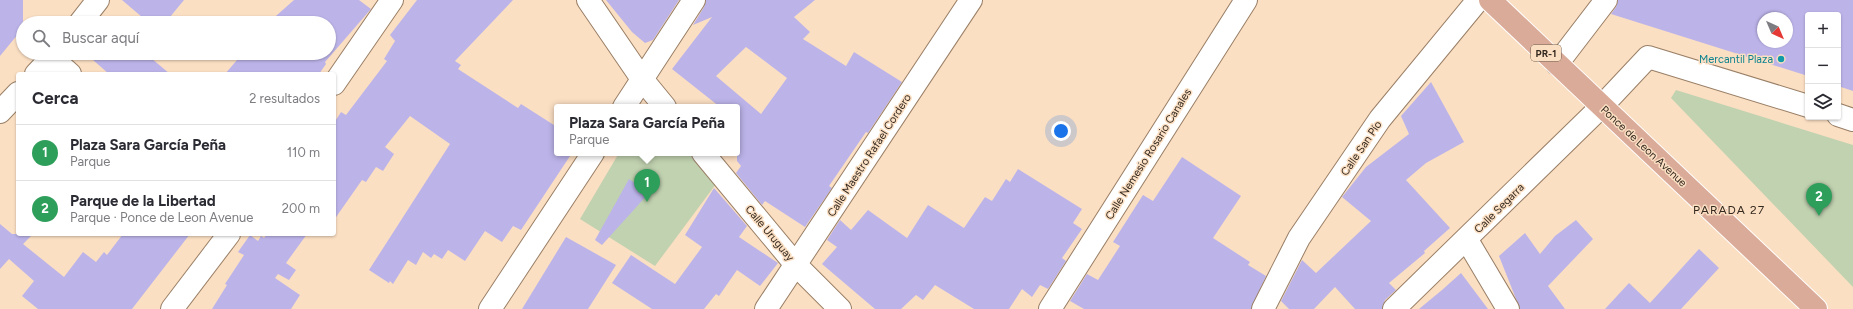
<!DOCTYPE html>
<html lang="es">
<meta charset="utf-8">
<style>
:root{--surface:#fff;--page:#f7f7f7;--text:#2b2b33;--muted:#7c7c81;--line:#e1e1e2;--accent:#d93025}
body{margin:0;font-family:Figtree,sans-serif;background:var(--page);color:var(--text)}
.controls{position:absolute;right:12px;top:12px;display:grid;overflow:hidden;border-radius:4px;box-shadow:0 1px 3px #0004}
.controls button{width:36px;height:36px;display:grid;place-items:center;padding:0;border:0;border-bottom:1px solid var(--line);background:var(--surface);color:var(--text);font:20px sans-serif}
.compass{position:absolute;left:1757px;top:12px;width:36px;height:36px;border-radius:50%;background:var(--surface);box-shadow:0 1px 3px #0004;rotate:136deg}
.you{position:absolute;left:1061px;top:131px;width:14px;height:14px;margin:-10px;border:3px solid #fff;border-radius:50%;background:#1a73e8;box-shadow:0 0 0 6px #1a73e833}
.badge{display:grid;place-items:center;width:26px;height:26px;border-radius:50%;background:var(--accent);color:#fff;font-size:13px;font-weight:700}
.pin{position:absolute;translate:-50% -33px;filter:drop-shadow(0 1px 2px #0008)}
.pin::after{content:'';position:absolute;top:21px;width:14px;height:12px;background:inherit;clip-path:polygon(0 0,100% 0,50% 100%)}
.popup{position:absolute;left:554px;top:104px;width:186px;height:52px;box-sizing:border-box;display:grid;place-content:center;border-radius:4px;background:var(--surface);filter:drop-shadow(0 1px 3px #0005);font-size:13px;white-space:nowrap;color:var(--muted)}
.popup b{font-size:15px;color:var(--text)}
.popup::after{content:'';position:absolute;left:50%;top:100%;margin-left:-8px;border:8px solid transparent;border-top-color:var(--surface)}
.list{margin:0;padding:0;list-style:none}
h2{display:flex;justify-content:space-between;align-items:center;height:52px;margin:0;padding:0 16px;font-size:17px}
h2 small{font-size:13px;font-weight:400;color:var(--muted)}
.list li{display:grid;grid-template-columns:26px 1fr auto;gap:12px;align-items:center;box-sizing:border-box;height:56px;padding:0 16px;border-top:1px solid var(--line)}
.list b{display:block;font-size:15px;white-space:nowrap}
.list p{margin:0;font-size:13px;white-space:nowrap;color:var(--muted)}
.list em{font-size:13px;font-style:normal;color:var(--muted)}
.icon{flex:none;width:22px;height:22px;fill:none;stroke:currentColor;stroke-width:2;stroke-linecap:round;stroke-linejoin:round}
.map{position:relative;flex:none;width:1853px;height:309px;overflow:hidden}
.search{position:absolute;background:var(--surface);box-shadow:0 1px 3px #0004;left:16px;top:16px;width:320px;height:44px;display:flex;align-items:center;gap:10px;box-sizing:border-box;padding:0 14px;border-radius:22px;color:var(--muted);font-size:15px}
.panel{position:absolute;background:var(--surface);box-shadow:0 1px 3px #0004;left:16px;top:72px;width:320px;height:164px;border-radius:4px}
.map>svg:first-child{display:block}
.green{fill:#c1d2b0}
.building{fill:#bcb4e9;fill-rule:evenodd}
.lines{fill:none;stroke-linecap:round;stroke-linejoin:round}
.minor-casing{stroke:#997f66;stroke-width:24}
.major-casing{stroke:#fff;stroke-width:24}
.minor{stroke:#fff;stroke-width:22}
.major{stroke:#daab99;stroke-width:22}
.culture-dot{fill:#0f9aa8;stroke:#fbdfc3;stroke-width:1.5}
.labels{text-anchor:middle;stroke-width:3;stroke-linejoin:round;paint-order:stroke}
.shield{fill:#fbdfc3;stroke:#706050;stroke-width:1}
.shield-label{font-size:10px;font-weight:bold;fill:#34291f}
.culture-label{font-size:11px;fill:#0d838f;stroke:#fbdfc3;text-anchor:end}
.street-label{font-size:11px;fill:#34291f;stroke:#fbdfc3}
.neighbourhood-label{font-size:12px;letter-spacing:1px;fill:#34291f;stroke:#fbdfc3}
</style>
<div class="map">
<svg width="1853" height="309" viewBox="0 0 1853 309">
<rect width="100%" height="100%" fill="#fbdfc3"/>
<g class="green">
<polygon points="1676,90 1853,145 1853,287 1671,98"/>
<polygon points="619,153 691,153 716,184 655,266 580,219"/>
</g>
<g class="building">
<polygon points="0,0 23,0 23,28 0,56"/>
<polygon points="122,0 184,0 165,23 149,23"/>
<polygon points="294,0 359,0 371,9 325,62 326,64 319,74 225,74 243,53 329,53 329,23 268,23"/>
<polygon points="417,0 513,0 455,61 461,65 458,69 518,108 521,104 557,127 557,153 572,153 521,230 513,226 502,242 485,231 465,261 448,250 442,259 434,254 431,258 423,252 416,265 408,260 393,284 390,281 389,283 369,270 450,144 410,116 385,147 394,154 383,171 376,167 366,182 362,180 334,220 334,123 341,112 346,115 387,61 384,59 395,41 390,35"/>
<polygon points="606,0 679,0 653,40 645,43 632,32"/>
<path d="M706,0H815L794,17L810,32L803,39L846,66L854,52L902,82L868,133L866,132L829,186L832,188L805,227L765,201L762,205L736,173L741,166L737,161V107H720L672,69L712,17L693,25L704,7ZM746,47L787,78L761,114L716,76Z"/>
<path d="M1618,0H1853V91L1838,86V15H1808V76L1611,14L1616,7ZM1763,18H1787V42H1763Z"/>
<polygon points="85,53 145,53 170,74 109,74"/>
<polygon points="1431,82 1464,142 1426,163 1406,180 1450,228 1424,251 1425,253 1389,283 1396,290 1385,300 1382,309 1355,309 1335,287 1314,309 1289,309 1281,301 1302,260 1316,273 1371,221 1342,197 1366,167 1409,134 1401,116"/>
<polygon points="1182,157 1241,196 1213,238 1250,262 1248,265 1266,276 1251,309 1084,309 1070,301 1087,274 1098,280 1120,246 1113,242 1143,195 1153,201"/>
<polygon points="1018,169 1082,209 1073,223 1082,229 1062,258 1066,261 1048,289 1040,285 1032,297 1022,289 1009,309 974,309 935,285 923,300 916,295 901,309 875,309 822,264 837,247 827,240 840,220 851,230 868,210 907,238 928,205 964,228 985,197 992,201 1006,179 1010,182"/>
<polygon points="629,179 649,193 602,245 595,240"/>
<polygon points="714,188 747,226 739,237 778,263 760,286 737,270 719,296 716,294 704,309 652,309 612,283 631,255 675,284 702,247 685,235"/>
<polygon points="1576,220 1593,239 1548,286 1565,309 1520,309 1499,256 1525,233 1540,254 1555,236"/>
<polygon points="0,224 12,234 33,234 23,244 64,277 83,252 96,262 104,252 107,255 123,234 190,234 132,309 38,309 22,296 34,281 9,259 0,269"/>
<polygon points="267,234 307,234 286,263 296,270 289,280 278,274 275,278 300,295 291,309 212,309 227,285 225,284 244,255 238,252 250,235 258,241 261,236 264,238"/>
<polygon points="566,237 616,265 588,309 522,309"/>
<polygon points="1699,249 1719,268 1681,309 1605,309 1629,283 1650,303"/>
<polygon points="1461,273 1488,309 1419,309 1442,290"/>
</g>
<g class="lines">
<defs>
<g id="minor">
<polyline points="588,0 642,79 665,107"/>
<polyline points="80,23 98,0"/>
<polyline points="52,58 70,74"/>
<polyline points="1557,64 1606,0"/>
<polyline points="36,74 56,53"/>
<polyline points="334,84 392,0"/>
<polyline points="624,107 694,0"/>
<polyline points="0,112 18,93"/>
<polyline points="1838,115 1853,120"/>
<polyline points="703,153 796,265 840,309"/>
<polyline points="1467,240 1508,309"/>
<polyline points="172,309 229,234"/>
<polyline points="490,309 593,153"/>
<polyline points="766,309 971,0"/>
<polyline points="1050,309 1246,0"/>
<polyline points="1263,309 1299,238 1380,119 1478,0"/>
<polyline points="1394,309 1602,106 1648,57 1808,106"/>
</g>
<polyline id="major" points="1490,0 1816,309"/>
</defs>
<use href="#minor" class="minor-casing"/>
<use href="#major" class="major-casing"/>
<use href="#minor" class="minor"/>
<use href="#major" class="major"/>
</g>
<circle class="culture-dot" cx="1781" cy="59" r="4"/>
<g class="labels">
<rect class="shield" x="1531" y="45" width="30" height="16" rx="3"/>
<g class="shield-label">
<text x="1546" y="57">PR-1</text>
</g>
<g class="culture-label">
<text x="1773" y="63">Mercantil Plaza</text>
</g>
<g class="street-label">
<text transform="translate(1644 146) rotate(43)" y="4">Ponce de Leon Avenue</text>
<text transform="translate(1361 148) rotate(-56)" y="4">Calle San Pío</text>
<text transform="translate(1148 154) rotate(-58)" y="4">Calle Nemesio Rosario Canales</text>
<text transform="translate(869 155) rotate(-57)" y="4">Calle Maestro Rafael Cordero</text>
<text transform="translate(1499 208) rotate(-45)" y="4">Calle Segarra</text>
<text transform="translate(770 233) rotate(50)" y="4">Calle Uruguay</text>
</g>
<g class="neighbourhood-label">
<text x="1729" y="214">PARADA 27</text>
</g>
</g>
</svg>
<div class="controls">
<button>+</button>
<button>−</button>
<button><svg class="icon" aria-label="layers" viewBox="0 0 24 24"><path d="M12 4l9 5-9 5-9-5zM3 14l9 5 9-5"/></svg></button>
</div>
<svg class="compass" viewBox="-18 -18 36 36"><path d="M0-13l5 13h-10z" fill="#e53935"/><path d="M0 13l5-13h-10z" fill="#7c7c81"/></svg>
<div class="you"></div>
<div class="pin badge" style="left:647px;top:202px;background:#2e9e5b">1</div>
<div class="popup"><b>Plaza Sara García Peña</b>Parque</div>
<div class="pin badge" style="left:1819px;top:216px;background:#2e9e5b">2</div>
<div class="search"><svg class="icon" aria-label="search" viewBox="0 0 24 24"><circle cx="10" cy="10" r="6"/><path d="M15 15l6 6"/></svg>Buscar aquí</div>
<section class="panel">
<h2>Cerca<small>2 resultados</small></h2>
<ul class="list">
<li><span class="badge" style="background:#2e9e5b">1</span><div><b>Plaza Sara García Peña</b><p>Parque</p></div><em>110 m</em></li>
<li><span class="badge" style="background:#2e9e5b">2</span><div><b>Parque de la Libertad</b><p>Parque · Ponce de Leon Avenue</p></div><em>200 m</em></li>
</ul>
</section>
</div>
